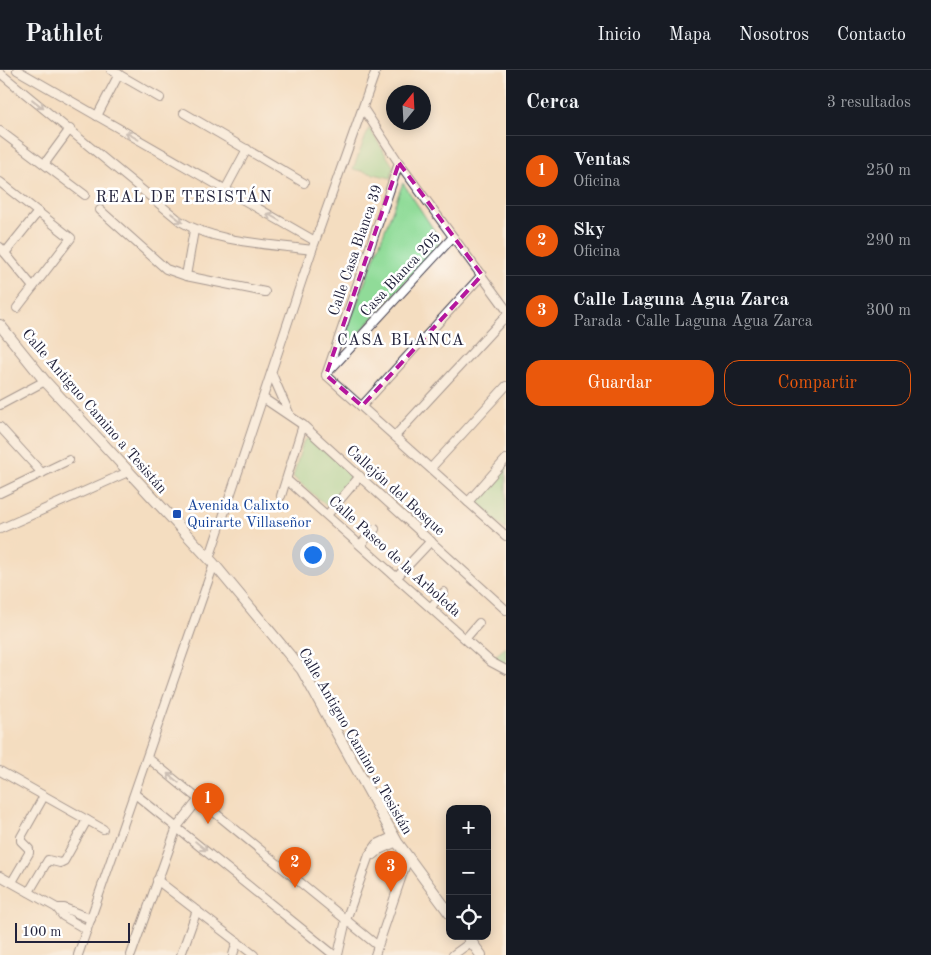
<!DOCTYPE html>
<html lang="es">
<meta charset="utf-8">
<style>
:root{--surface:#171b24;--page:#242831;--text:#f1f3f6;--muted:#9ea1a6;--line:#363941;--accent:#ea580c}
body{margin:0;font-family:"Old Standard TT",serif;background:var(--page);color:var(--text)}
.controls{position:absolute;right:15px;bottom:15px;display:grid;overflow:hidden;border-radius:10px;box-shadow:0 2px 12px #0003}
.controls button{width:45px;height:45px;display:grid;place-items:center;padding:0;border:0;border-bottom:1px solid var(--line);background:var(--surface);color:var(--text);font:25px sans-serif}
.compass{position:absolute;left:386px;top:15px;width:45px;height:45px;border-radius:50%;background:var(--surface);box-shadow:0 2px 12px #0003;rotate:18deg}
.scale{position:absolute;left:15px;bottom:12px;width:115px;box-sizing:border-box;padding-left:5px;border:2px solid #22223b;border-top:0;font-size:14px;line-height:18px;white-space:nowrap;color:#22223b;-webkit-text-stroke:4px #fff;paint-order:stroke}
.you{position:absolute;left:312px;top:484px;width:18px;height:18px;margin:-12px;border:4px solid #fff;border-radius:50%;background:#1a73e8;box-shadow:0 0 0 8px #1a73e833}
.badge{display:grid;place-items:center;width:32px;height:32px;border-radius:50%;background:var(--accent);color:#fff;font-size:16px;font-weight:700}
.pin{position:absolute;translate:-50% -41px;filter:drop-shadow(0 1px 2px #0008)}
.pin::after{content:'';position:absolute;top:26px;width:18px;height:15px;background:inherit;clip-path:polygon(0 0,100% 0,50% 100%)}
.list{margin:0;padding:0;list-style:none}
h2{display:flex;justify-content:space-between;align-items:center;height:65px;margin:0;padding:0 20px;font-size:21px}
h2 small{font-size:16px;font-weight:400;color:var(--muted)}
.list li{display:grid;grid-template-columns:32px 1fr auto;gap:15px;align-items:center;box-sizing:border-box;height:70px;padding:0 20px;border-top:1px solid var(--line)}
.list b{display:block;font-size:19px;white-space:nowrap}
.list p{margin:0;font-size:16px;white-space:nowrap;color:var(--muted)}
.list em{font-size:16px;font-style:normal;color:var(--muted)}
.actions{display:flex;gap:10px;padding:15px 20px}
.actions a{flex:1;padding:11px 0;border:1px solid var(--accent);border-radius:15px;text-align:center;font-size:18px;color:var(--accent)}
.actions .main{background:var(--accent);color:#fff}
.icon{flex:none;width:28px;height:28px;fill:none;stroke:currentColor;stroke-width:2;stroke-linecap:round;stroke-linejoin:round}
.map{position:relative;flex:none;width:506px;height:885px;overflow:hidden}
header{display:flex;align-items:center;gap:30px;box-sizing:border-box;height:70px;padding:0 25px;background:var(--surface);border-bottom:1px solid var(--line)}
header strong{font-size:24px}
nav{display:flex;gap:28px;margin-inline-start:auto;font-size:18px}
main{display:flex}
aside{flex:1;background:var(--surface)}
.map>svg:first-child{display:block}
.green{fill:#90db98;stroke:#597e6a}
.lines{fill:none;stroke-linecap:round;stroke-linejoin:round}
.street-casing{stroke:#423e4f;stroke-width:10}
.secondary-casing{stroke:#423e4f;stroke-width:12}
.street{stroke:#fff;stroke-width:8}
.secondary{stroke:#fff;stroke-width:10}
.oneway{stroke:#9c9ca7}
.marked{fill:none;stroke:#b5179e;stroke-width:4;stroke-dasharray:10 6;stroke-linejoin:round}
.transit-dot{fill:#1a4fb4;stroke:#fff;stroke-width:2}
.labels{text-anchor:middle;stroke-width:5;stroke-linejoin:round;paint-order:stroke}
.street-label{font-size:15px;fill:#22223b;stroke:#fff}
.transit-label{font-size:15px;fill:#164399;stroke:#fff;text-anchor:start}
.neighbourhood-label{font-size:16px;letter-spacing:1px;fill:#22223b;stroke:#fff}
</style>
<header>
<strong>Pathlet</strong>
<nav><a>Inicio</a><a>Mapa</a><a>Nosotros</a><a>Contacto</a></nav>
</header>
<main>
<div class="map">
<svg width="506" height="885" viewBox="0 0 506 885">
<rect width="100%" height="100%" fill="#fff"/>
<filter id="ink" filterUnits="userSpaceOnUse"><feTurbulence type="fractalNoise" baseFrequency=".02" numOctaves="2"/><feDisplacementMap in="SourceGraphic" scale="10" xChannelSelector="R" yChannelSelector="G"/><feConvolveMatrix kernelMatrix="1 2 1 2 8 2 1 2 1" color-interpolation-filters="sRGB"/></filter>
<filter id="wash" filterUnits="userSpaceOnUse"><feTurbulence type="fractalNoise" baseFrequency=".0096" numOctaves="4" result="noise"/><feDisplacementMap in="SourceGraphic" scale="20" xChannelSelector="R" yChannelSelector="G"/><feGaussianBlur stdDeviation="1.12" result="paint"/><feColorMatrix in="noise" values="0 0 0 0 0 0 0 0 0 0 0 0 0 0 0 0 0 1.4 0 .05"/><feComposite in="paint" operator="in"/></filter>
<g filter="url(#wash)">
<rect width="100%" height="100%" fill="#f4ddc0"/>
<g class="green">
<polygon points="369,58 393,96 391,108 353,99"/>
<polygon points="403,113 441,171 349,275 345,270 345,264"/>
<polygon points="309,367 353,404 328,437 293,407 303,372"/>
<polygon points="506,395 506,460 474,432"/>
<polygon points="506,577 506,597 505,597 494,587"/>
</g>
</g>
<g filter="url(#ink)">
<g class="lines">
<defs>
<g id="street">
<polyline points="17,0 315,171"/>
<polyline points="111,0 160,28"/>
<path d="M0,3L180,151C215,173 271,174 312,180"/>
<polyline points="363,38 399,93 506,239"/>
<polyline points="184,43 304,113"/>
<polyline points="97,46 119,4"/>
<polyline points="0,61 85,125"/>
<polyline points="45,93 70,59"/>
<polyline points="0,112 71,168 17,238"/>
<polyline points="225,120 247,79"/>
<polyline points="100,140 166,199 186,206 265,222"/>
<polyline points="0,177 33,217"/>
<polyline points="5,183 38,142"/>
<polyline points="186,206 194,160"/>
<polyline points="329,301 453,167"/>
<polyline points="272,304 289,343"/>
<polyline points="326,305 506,466"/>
<polyline points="326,305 399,93"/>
<polyline points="263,328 303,355 506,540"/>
<polyline points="0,335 45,311"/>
<polyline points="362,336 482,205"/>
<polyline points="0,357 42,403"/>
<polyline points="395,366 506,246"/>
<polyline points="431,398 506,316"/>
<polyline points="287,410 491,592 506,600"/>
<polyline points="0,423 69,390"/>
<polyline points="281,426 303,355"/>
<polyline points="468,432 506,389"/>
<polyline points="328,444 360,406"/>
<polyline points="0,459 128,402"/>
<polyline points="361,474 375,459"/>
<polyline points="209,489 312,180 376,0"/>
<polyline points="397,507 431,471"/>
<polyline points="431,537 444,522"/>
<polyline points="466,568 479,553"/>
<polyline points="148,688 378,876"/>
<polyline points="0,701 103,759"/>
<polyline points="135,724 334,885"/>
<polyline points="374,785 381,779 397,772"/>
<polyline points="0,806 57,838 63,846 87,860"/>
<polyline points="157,810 254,885"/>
<polyline points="12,812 29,783 29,779 21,771 21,767 44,726"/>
<polyline points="29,822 48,790 60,793 64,791 87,750"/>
<polyline points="57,838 64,838 91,849"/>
<polyline points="78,885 214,494"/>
<polyline points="131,885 177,757 199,729"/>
<polyline points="181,885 197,840"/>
<polyline points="233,885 237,871"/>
<polyline points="338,885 346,850 369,785 377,774 394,766"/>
<polyline points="375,885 408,788"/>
<polyline points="453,885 471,872"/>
</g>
<g id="secondary">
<polyline points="0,255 45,311 214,494 302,600 397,772 450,844"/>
<polyline points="467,866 481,885"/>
</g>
</defs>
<use href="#street" class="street-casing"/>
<use href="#secondary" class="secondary-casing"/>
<use href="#street" class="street"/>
<use href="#secondary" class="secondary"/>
</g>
<defs><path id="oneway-shaft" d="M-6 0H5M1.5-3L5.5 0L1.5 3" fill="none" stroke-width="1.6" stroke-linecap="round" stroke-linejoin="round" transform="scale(1.25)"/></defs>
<g class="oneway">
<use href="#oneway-shaft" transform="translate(38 34) rotate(38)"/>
<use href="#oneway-shaft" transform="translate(132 66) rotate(-150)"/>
<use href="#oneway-shaft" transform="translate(273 147) rotate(-151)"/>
<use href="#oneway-shaft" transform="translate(177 148) rotate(38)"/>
<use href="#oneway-shaft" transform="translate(173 708) rotate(-141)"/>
<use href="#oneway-shaft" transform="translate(201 776) rotate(39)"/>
</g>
</g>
<path d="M0 0H506V885H0ZM399,93L482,205L362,336L326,305Z" fill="#f4ddc0" fill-opacity=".55" fill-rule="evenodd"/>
<path class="marked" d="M399,93L482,205L362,336L326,305Z"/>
<rect class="transit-dot" x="172" y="439" width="10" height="10" rx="2.5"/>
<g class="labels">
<g class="street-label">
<text transform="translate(355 180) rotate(-71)" y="5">Calle Casa Blanca 39</text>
<text transform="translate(400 204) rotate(-47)" y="5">Casa Blanca 205</text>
<text transform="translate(95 341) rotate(49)" y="5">Calle Antiguo Camino a Tesistán</text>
<text transform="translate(396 420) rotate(42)" y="5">Callejón del Bosque</text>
<text transform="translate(395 486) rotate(42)" y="5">Calle Paseo de la Arboleda</text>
<text transform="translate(356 671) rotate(60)" y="5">Calle Antiguo Camino a Tesistán</text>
</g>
<g class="transit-label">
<text x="187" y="440">Avenida Calixto<tspan x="187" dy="17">Quirarte Villaseñor</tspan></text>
</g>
<g class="neighbourhood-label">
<text x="184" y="132">REAL DE TESISTÁN</text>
<text x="401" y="275">CASA BLANCA</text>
</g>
</g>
</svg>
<div class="controls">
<button>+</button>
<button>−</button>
<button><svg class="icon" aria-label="locate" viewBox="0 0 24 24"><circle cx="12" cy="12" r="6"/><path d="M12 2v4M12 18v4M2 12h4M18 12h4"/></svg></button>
</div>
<svg class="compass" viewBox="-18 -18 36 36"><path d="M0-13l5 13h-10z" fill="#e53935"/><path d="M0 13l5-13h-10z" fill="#9ea1a6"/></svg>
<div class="scale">100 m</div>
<div class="you"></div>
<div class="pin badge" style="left:208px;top:754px">1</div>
<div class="pin badge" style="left:295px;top:818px">2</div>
<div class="pin badge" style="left:391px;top:822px">3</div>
</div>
<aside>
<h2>Cerca<small>3 resultados</small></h2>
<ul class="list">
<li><span class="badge">1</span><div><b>Ventas</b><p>Oficina</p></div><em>250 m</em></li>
<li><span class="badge">2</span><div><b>Sky</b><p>Oficina</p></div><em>290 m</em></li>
<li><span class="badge">3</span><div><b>Calle Laguna Agua Zarca</b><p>Parada · Calle Laguna Agua Zarca</p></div><em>300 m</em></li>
</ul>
<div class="actions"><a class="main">Guardar</a><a>Compartir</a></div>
</aside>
</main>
